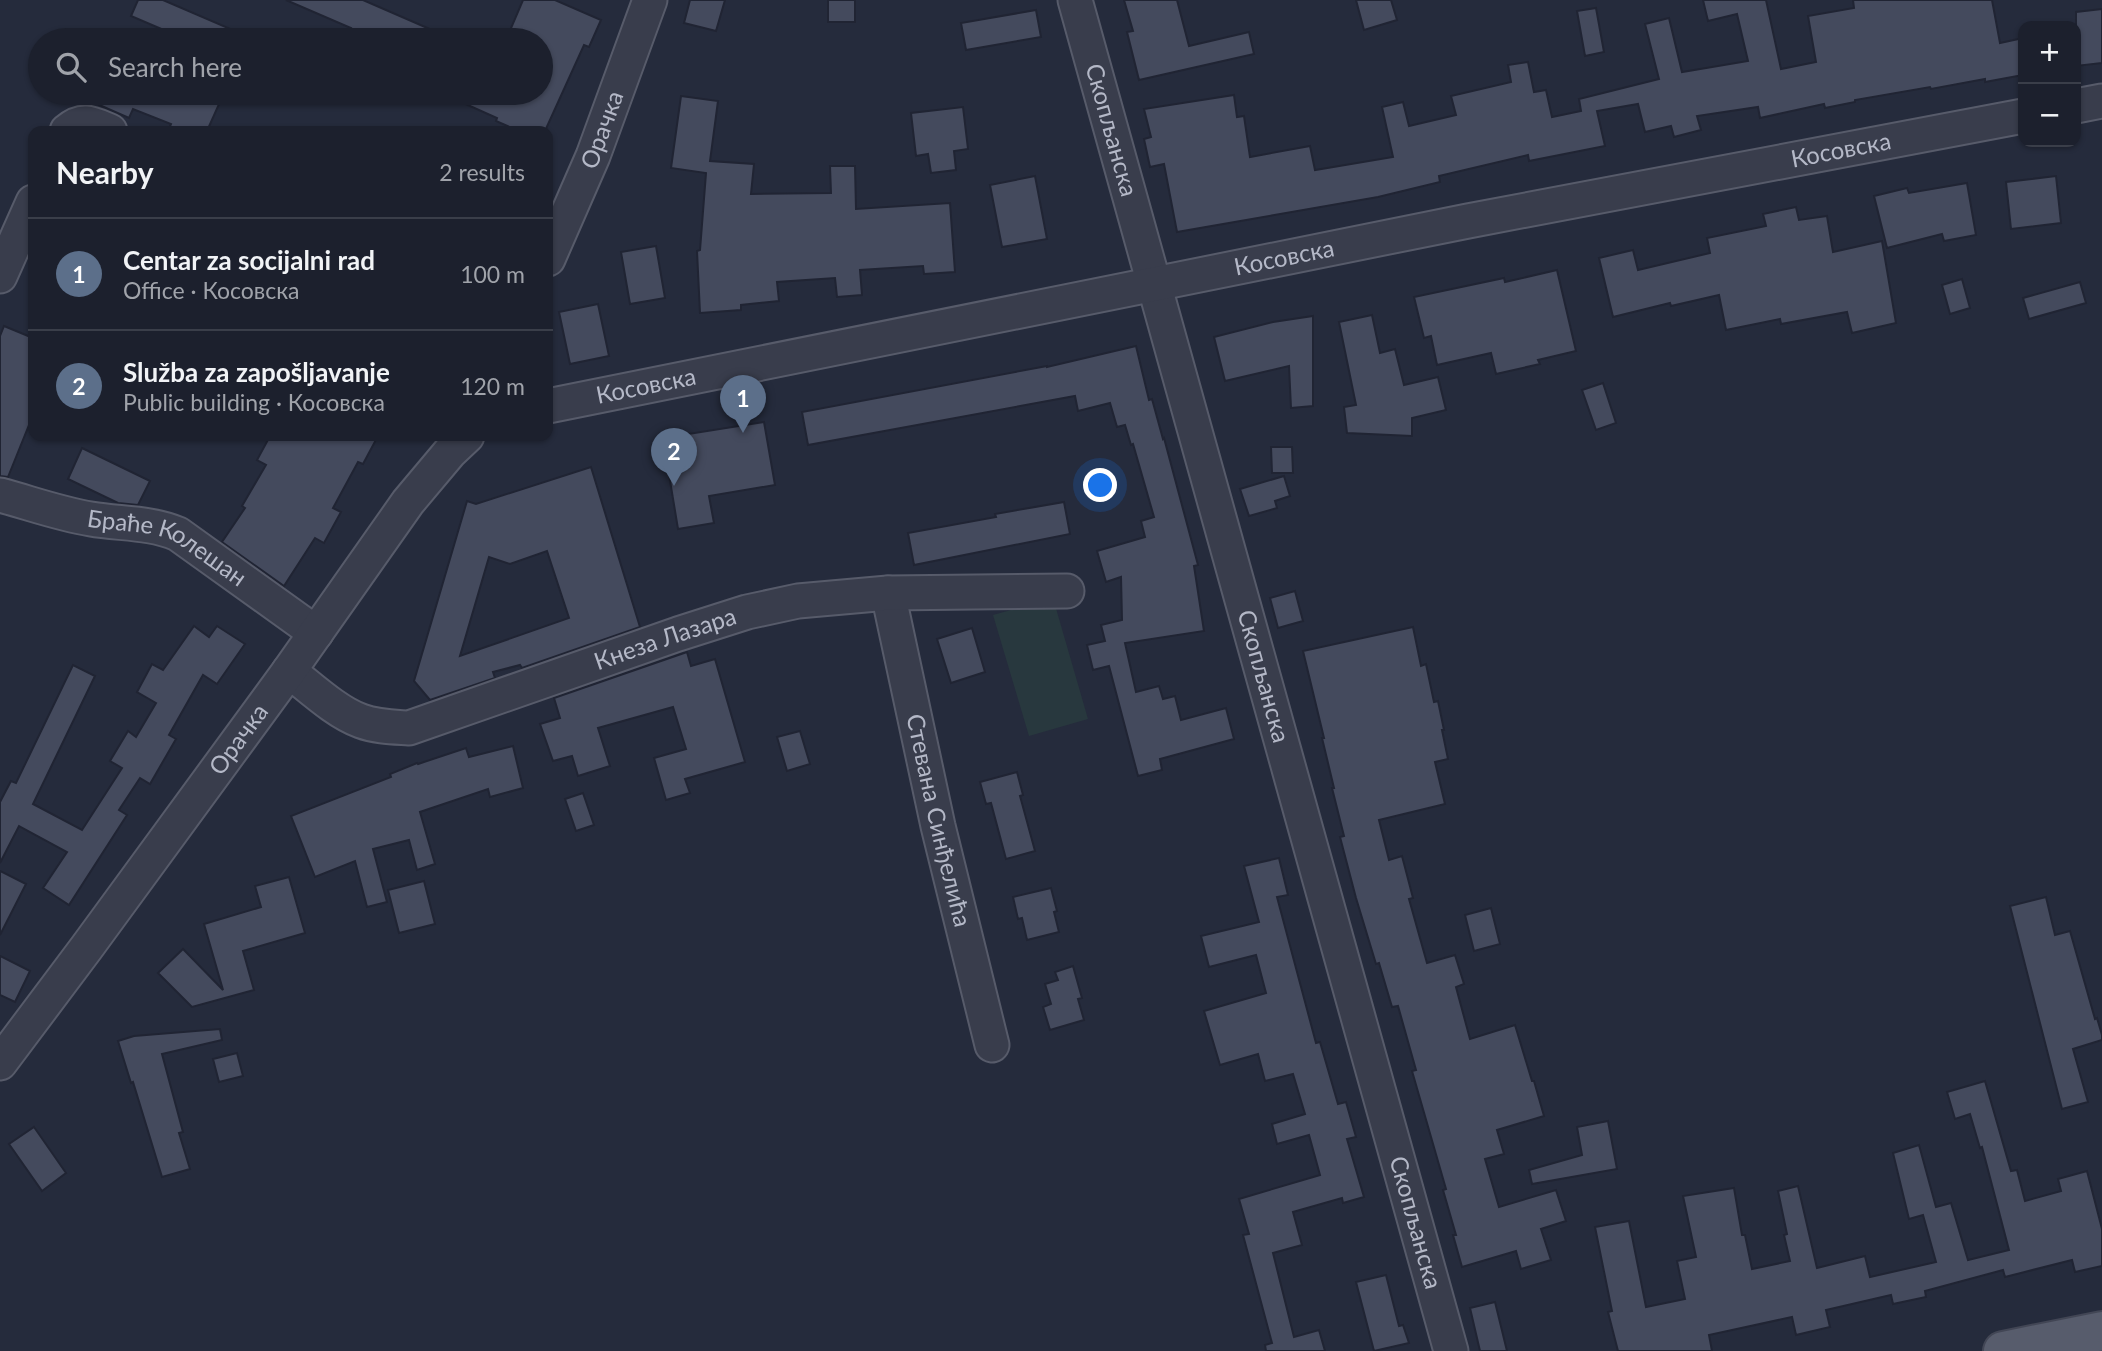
<!DOCTYPE html>
<meta charset="utf-8">
<style>
:root{--surface:#1c202d;--page:#292d39;--text:#f1f3f6;--muted:#a0a3aa;--line:#3a3e49;--accent:#ea580c}
body{margin:0;font-family:Lato,sans-serif;background:var(--page);color:var(--text)}
.controls{position:absolute;right:21px;top:21px;display:grid;overflow:hidden;border-radius:14px;box-shadow:0 2px 5px #0004}
.controls button{width:63px;height:63px;display:grid;place-items:center;padding:0;border:0;border-bottom:2px solid var(--line);background:var(--surface);color:var(--text);font:35px sans-serif}
.you{position:absolute;left:1101px;top:486px;width:24px;height:24px;margin:-18px;border:5px solid #fff;border-radius:50%;background:#1a73e8;box-shadow:0 0 0 10px #1a73e833}
.badge{display:grid;place-items:center;width:46px;height:46px;border-radius:50%;background:var(--accent);color:#fff;font-size:23px;font-weight:700}
.pin{position:absolute;translate:-50% -58px;filter:drop-shadow(0 2px 4px #0008)}
.pin::after{content:'';position:absolute;top:37px;width:24px;height:21px;background:inherit;clip-path:polygon(0 0,100% 0,50% 100%)}
.list{margin:0;padding:0;list-style:none}
h2{display:flex;justify-content:space-between;align-items:center;height:91px;margin:0;padding:0 28px;font-size:30px}
h2 small{font-size:23px;font-weight:400;color:var(--muted)}
.list li{display:grid;grid-template-columns:46px 1fr auto;gap:21px;align-items:center;box-sizing:border-box;height:112px;padding:0 28px;border-top:2px solid var(--line)}
.list b{display:block;font-size:26px;white-space:nowrap}
.list p{margin:0;font-size:23px;white-space:nowrap;color:var(--muted)}
.list em{font-size:23px;font-style:normal;color:var(--muted)}
.icon{flex:none;width:38px;height:38px;fill:none;stroke:currentColor;stroke-width:2;stroke-linecap:round;stroke-linejoin:round}
.map{position:relative;flex:none;width:2102px;height:1351px;overflow:hidden}
.search{position:absolute;background:var(--surface);box-shadow:0 2px 5px #0004;left:28px;top:28px;width:525px;height:77px;display:flex;align-items:center;gap:18px;box-sizing:border-box;padding:0 24px;border-radius:38px;color:var(--muted);font-size:26px}
.panel{position:absolute;background:var(--surface);box-shadow:0 2px 5px #0004;left:28px;top:126px;width:525px;height:315px;border-radius:14px}
.map>svg:first-child{display:block}
.green{fill:#28383e}
.building{fill:#444a5d;stroke:#202433;stroke-width:2;fill-rule:evenodd}
.lines{fill:none;stroke-linecap:round;stroke-linejoin:round}
.minor-casing{stroke:#575b6a;stroke-width:37}
.major-casing{stroke:#424655;stroke-width:42}
.minor{stroke:#393d4c;stroke-width:33}
.major{stroke:#575c6c;stroke-width:38}
.labels{text-anchor:middle;stroke-width:6;stroke-linejoin:round;paint-order:stroke}
.street-label{font-size:24px;fill:#b4b8c7;stroke:#1e2231}
</style>
<div class="map">
<svg width="2102" height="1351" viewBox="0 0 2102 1351">
<rect width="100%" height="100%" fill="#252b3c"/>
<polygon class="green" points="1053,598 1088,719 1029,736 993,615"/>
<g class="building">
<polygon points="138,0 163,0 256,40 187,40 131,16"/>
<polygon points="286,0 363,0 455,40 346,40 351,28"/>
<polygon points="523,0 555,0 601,20 589,47 584,45 545,131 519,131 496,121 497,118 441,93 541,93 541,40 506,40"/>
<polygon points="690,0 725,0 716,31 684,23"/>
<rect x="828" y="0" width="27" height="22"/>
<polygon points="1124,0 1177,0 1189,46 1249,32 1254,54 1139,80 1127,32 1133,31"/>
<polygon points="1356,0 1391,0 1397,20 1364,30"/>
<polygon points="1703,0 1766,0 1781,69 1816,62 1808,16 1854,8 1853,0 1992,0 2000,43 2023,38 2023,75 1985,82 1985,79 1931,89 1930,87 1855,100 1855,102 1825,108 1824,104 1760,118 1758,107 1697,116 1701,130 1674,137 1671,126 1645,132 1638,104 1597,111 1605,146 1529,161 1528,155 1439,176 1440,182 1378,197 1177,232 1164,164 1150,167 1144,139 1151,137 1144,109 1234,95 1237,117 1244,116 1250,157 1310,146 1315,170 1393,157 1382,107 1403,102 1409,126 1456,115 1451,96 1511,82 1508,65 1528,62 1534,92 1546,90 1552,117 1581,111 1579,99 1659,79 1645,24 1669,18 1682,72 1748,61 1737,14 1708,21"/>
<polygon points="1596,8 1604,52 1585,56 1577,11"/>
<polygon points="2102,9 2102,63 2076,66 2076,12"/>
<polygon points="1036,10 1041,37 966,50 961,23"/>
<polygon points="72,93 176,93 193,100 196,93 224,93 207,131 168,131 171,124 133,109 129,118"/>
<polygon points="681,96 718,101 710,161 754,164 751,194 831,193 830,166 855,166 856,209 950,203 955,272 924,274 923,266 860,270 862,295 837,297 835,278 777,282 779,301 741,305 741,310 700,313 697,251 700,250 706,173 671,168"/>
<polygon points="963,107 968,149 954,151 956,170 931,173 928,154 916,156 911,113"/>
<polygon points="1035,176 1047,239 1002,247 990,185"/>
<polygon points="2056,176 2061,223 2011,229 2006,182"/>
<polygon points="1967,183 1976,235 1944,241 1942,234 1887,248 1874,196 1907,188 1909,193"/>
<polygon points="1796,207 1799,220 1827,216 1833,252 1882,241 1896,323 1852,333 1847,312 1781,324 1780,319 1726,330 1719,295 1671,306 1670,303 1613,317 1599,258 1633,250 1638,270 1710,253 1707,238 1766,226 1763,214"/>
<polygon points="656,246 665,298 630,304 621,252"/>
<polygon points="1557,270 1576,351 1538,360 1540,364 1496,374 1491,353 1437,365 1431,336 1424,338 1414,297 1504,278 1505,282"/>
<polygon points="1962,279 1970,308 1950,314 1942,285"/>
<polygon points="2080,282 2086,303 2029,319 2023,298"/>
<polygon points="598,304 609,356 570,364 559,312"/>
<polygon points="1372,315 1380,353 1395,349 1404,385 1438,377 1446,410 1412,418 1412,436 1347,433 1344,407 1356,405 1339,322"/>
<polygon points="1313,316 1313,406 1291,408 1289,366 1225,381 1214,337 1273,322"/>
<polygon points="4,326 33,338 33,415 8,477 0,476 0,336"/>
<polygon points="1136,346 1149,400 1152,399 1163,439 1164,438 1198,565 1194,566 1204,631 1125,643 1136,692 1159,686 1163,699 1175,696 1181,720 1226,708 1234,739 1160,759 1162,770 1138,776 1109,666 1093,670 1087,645 1105,641 1101,625 1122,620 1121,577 1106,582 1097,551 1145,537 1141,521 1154,517 1133,444 1131,445 1125,425 1117,427 1110,403 1078,411 1075,396 808,445 802,412 1047,366 1047,367"/>
<polygon points="1603,383 1616,423 1596,430 1582,390"/>
<polygon points="764,422 775,485 709,496 714,523 678,529 663,438"/>
<polygon points="270,436 378,436 363,464 358,462 333,508 341,512 324,543 315,538 284,586 222,542 245,508 242,506 266,465 257,460"/>
<polygon points="1271,447 1292,447 1293,473 1272,473"/>
<polygon points="82,448 150,481 138,505 118,503 68,479"/>
<path d="M591,467L640,627L522,668L520,665L493,672L495,678L430,700L414,681L467,501L476,504ZM547,551L569,618L460,656L489,557L510,564Z"/>
<polygon points="1284,476 1290,496 1275,501 1277,508 1249,516 1240,489"/>
<polygon points="1064,502 1070,534 914,565 908,533 996,517 995,514"/>
<polygon points="1295,591 1303,621 1278,628 1270,598"/>
<polygon points="194,626 209,637 217,626 245,644 217,684 203,675 169,735 176,739 150,784 140,778 119,810 127,815 69,905 43,888 67,852 19,826 0,863 0,802 11,781 16,783 73,665 95,676 33,804 82,830 122,768 110,761 128,731 136,737 156,703 137,692 152,664 163,670"/>
<polygon points="1413,627 1421,666 1426,664 1434,702 1438,701 1444,730 1442,730 1448,759 1435,762 1445,804 1379,820 1389,860 1402,856 1413,898 1409,899 1427,963 1455,955 1464,984 1456,987 1470,1039 1515,1025 1532,1081 1534,1081 1544,1116 1497,1130 1504,1154 1485,1159 1499,1207 1556,1190 1566,1221 1541,1229 1551,1260 1521,1269 1516,1251 1462,1267 1453,1235 1456,1235 1443,1190 1446,1189 1412,1071 1416,1070 1398,1006 1392,1007 1379,963 1376,964 1356,898 1340,837 1344,836 1332,788 1334,788 1322,738 1324,738 1303,651"/>
<polygon points="972,628 985,672 951,683 937,639"/>
<polygon points="687,652 691,666 715,659 745,762 685,779 690,793 666,800 654,758 686,749 673,707 598,728 610,766 578,776 572,756 553,761 540,724 560,718 554,698"/>
<polygon points="800,731 810,764 787,771 777,737"/>
<polygon points="513,746 523,788 490,797 488,789 420,812 435,864 417,870 409,840 373,849 387,902 367,907 355,861 315,877 291,816 391,777 390,774 417,763 418,764 466,748 469,757"/>
<polygon points="1017,772 1023,795 1020,796 1035,851 1006,859 991,803 986,804 980,782"/>
<polygon points="583,793 594,825 576,831 565,799"/>
<polygon points="1279,858 1288,895 1277,897 1316,1043 1320,1042 1338,1104 1346,1102 1356,1137 1347,1139 1364,1197 1343,1203 1342,1198 1293,1212 1302,1245 1273,1253 1294,1337 1319,1330 1325,1351 1266,1351 1265,1345 1272,1343 1243,1235 1249,1234 1239,1199 1320,1175 1309,1135 1277,1144 1272,1124 1305,1114 1293,1074 1265,1081 1258,1054 1220,1065 1204,1011 1266,993 1256,955 1209,967 1201,936 1259,922 1244,866"/>
<polygon points="0,871 26,884 0,935"/>
<polygon points="289,877 305,933 243,951 254,990 192,1007 158,973 183,949 223,990 204,924 261,907 255,886"/>
<polygon points="424,881 435,924 399,933 388,890"/>
<polygon points="1051,888 1057,911 1054,912 1059,932 1027,940 1022,918 1018,919 1013,897"/>
<polygon points="2046,897 2055,935 2070,931 2095,1019 2097,1018 2102,1035 2102,1040 2073,1049 2088,1102 2062,1109 2010,906"/>
<polygon points="1491,908 1500,944 1474,951 1465,915"/>
<polygon points="0,956 30,971 15,1002 0,995"/>
<polygon points="1073,966 1082,998 1078,999 1084,1020 1050,1030 1043,1007 1051,1004 1045,984 1058,980 1055,972"/>
<polygon points="220,1029 222,1040 162,1054 183,1132 179,1133 190,1169 162,1177 133,1082 131,1083 118,1041 134,1036"/>
<polygon points="237,1053 243,1076 219,1082 213,1059"/>
<polygon points="1985,1081 2011,1171 2017,1170 2025,1201 2061,1191 2058,1179 2087,1171 2102,1229 2102,1266 2075,1272 2072,1260 2005,1277 2003,1270 1925,1291 1926,1297 1893,1304 1891,1295 1826,1310 1830,1327 1796,1335 1792,1317 1709,1335 1712,1351 1618,1351 1608,1312 1612,1311 1595,1227 1629,1221 1646,1307 1685,1299 1677,1261 1696,1257 1683,1196 1734,1188 1742,1235 1745,1235 1752,1269 1790,1261 1784,1235 1787,1234 1778,1191 1798,1186 1817,1268 1865,1256 1870,1277 1936,1262 1923,1215 1909,1219 1893,1153 1919,1145 1936,1207 1951,1203 1968,1260 2009,1250 1982,1147 1980,1148 1970,1114 1955,1119 1947,1092"/>
<polygon points="1608,1121 1617,1169 1532,1184 1529,1170 1582,1155 1577,1127"/>
<polygon points="34,1127 66,1173 42,1191 9,1144"/>
<polygon points="1386,1275 1399,1326 1403,1325 1409,1343 1374,1351 1356,1282"/>
<polygon points="1495,1302 1507,1351 1480,1351 1470,1308"/>
</g>
<g class="lines">
<defs>
<g id="minor">
<path id="s1" d="M1075,0L1451,1351"/>
<polyline points="2076,106 2102,101"/>
<path d="M67,131C83,117 93,124 110,131"/>
<path id="s2" d="M548,259L593,156L650,0"/>
<polyline points="0,276 33,202"/>
<path id="s3" d="M548,406L1468,221L2023,116"/>
<path id="s4" d="M0,495C30,503 60,514 91,519C120,524 150,522 178,534L316,633"/>
<path id="s5" d="M888,593L938,826L992,1045"/>
<path id="s6" d="M289,671C310,687 336,712 361,721C377,727 393,727 409,728L678,634L747,612L798,601L888,593L1067,591"/>
<path id="s7" d="M0,1063L87,947L289,671L408,502L450,452L467,436"/>
</g>
<polyline id="major" points="2003,1351 2102,1331"/>
</defs>
<use href="#minor" class="minor-casing"/>
<use href="#major" class="major-casing"/>
<use href="#minor" class="minor"/>
<use href="#major" class="major"/>
</g>
<g class="labels">
<g class="street-label">
<text dy="8" stroke="none"><textPath href="#s1" startOffset="135">Скопљанска</textPath></text>
<text dy="8" stroke="none"><textPath href="#s2" startOffset="140">Орачка</textPath></text>
<text dy="8" stroke="none"><textPath href="#s3" startOffset="1318">Косовска</textPath></text>
<text dy="8" stroke="none"><textPath href="#s3" startOffset="751">Косовска</textPath></text>
<text dy="8" stroke="none"><textPath href="#s3" startOffset="100">Косовска</textPath></text>
<text dy="8" stroke="none"><textPath href="#s4" startOffset="177">Браће Колешан</textPath></text>
<text dy="8" stroke="none"><textPath href="#s6" startOffset="408">Кнеза Лазара</textPath></text>
<text dy="8" stroke="none"><textPath href="#s1" startOffset="702">Скопљанска</textPath></text>
<text dy="8" stroke="none"><textPath href="#s7" startOffset="402">Орачка</textPath></text>
<text dy="8" stroke="none"><textPath href="#s5" startOffset="233">Стевана Синђелића</textPath></text>
<text dy="8" stroke="none"><textPath href="#s1" startOffset="1269">Скопљанска</textPath></text>
</g>
</g>
</svg>
<div class="controls">
<button>+</button>
<button>−</button>
</div>
<div class="you"></div>
<div class="pin badge" style="left:743px;top:433px;background:#5c6f8a">1</div>
<div class="pin badge" style="left:674px;top:486px;background:#5c6f8a">2</div>
<div class="search"><svg class="icon" aria-label="search" viewBox="0 0 24 24"><circle cx="10" cy="10" r="6"/><path d="M15 15l6 6"/></svg>Search here</div>
<section class="panel">
<h2>Nearby<small>2 results</small></h2>
<ul class="list">
<li><span class="badge" style="background:#5c6f8a">1</span><div><b>Centar za socijalni rad</b><p>Office · Косовска</p></div><em>100 m</em></li>
<li><span class="badge" style="background:#5c6f8a">2</span><div><b>Služba za zapošljavanje</b><p>Public building · Косовска</p></div><em>120 m</em></li>
</ul>
</section>
</div>
